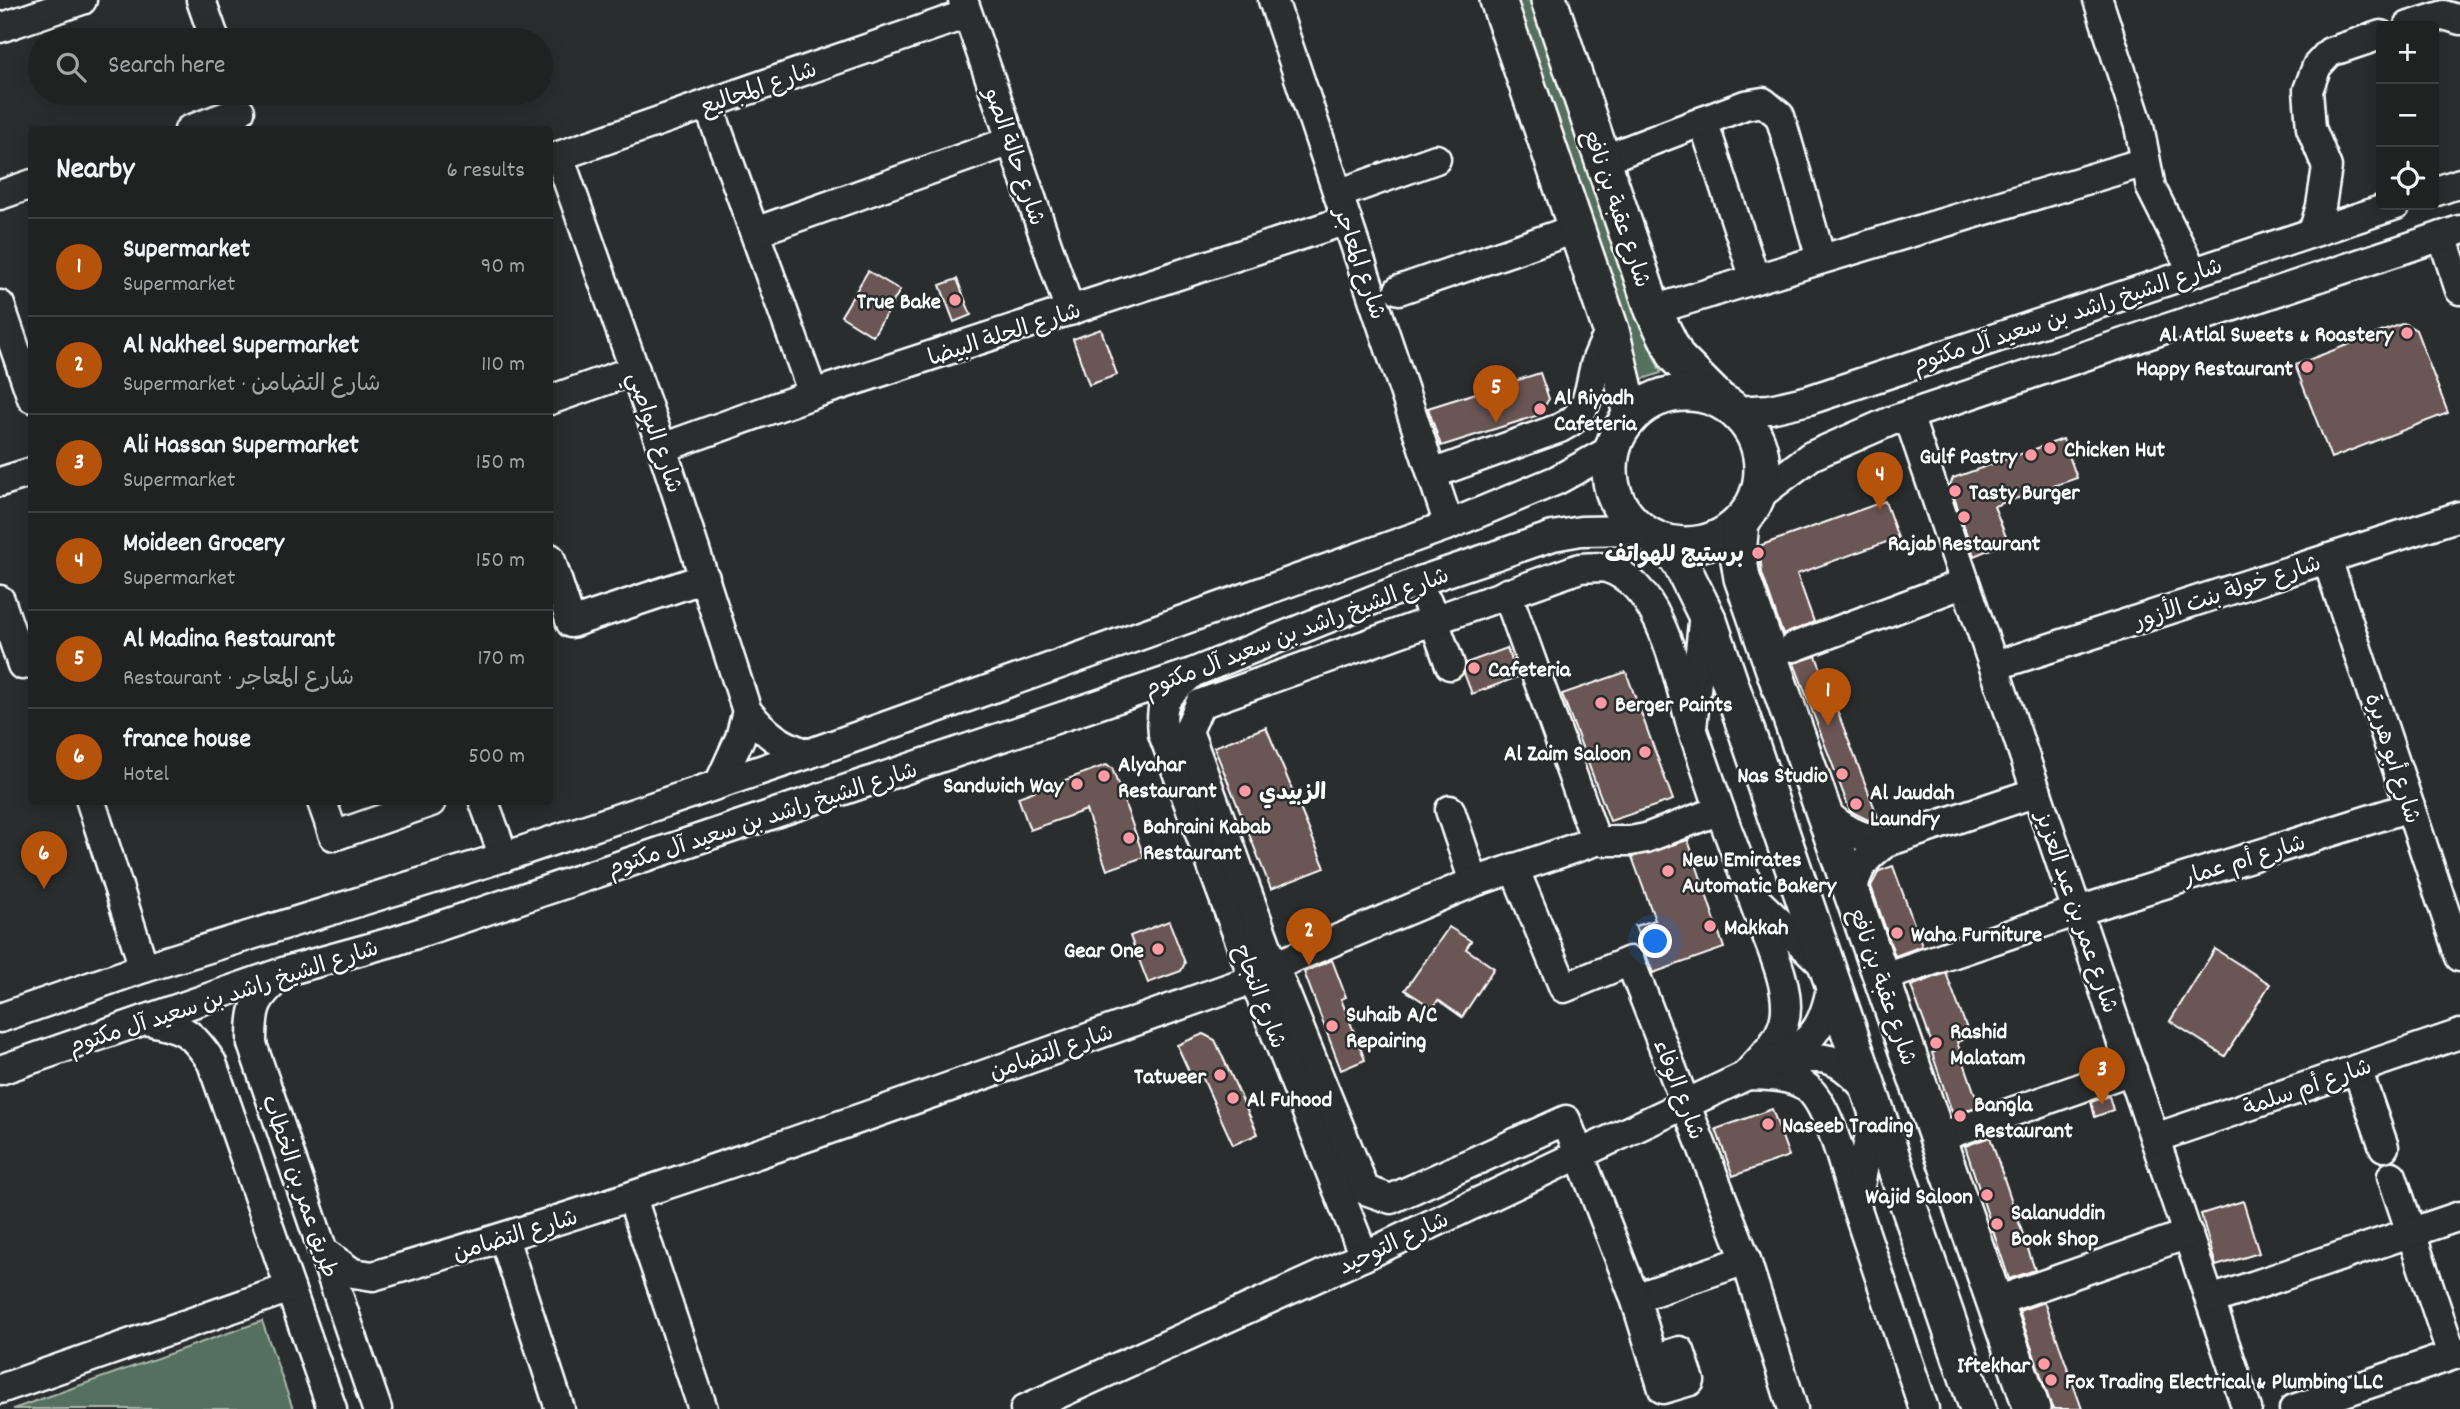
<!DOCTYPE html>
<meta charset="utf-8">
<style>
:root{--surface:#202222;--page:#282a2a;--text:#f1f3f6;--muted:#a2a4a5;--line:#3d3f40;--accent:#b45309}
body{margin:0;font-family:Dekko,"Playpen Sans Arabic",sans-serif;background:var(--page);color:var(--text)}
.controls{position:absolute;right:21px;top:21px;display:grid;overflow:hidden;border-radius:7px;box-shadow:0 4px 18px #0003}
.controls button{width:63px;height:63px;display:grid;place-items:center;padding:0;border:0;border-bottom:2px solid var(--line);background:var(--surface);color:var(--text);font:35px sans-serif}
.you{position:absolute;left:1656px;top:942px;width:24px;height:24px;margin:-18px;border:5px solid #fff;border-radius:50%;background:#1a73e8;box-shadow:0 0 0 10px #1a73e833}
.badge{display:grid;place-items:center;width:46px;height:46px;border-radius:50%;background:var(--accent);color:#fff;font-size:23px;font-weight:700}
.pin{position:absolute;translate:-50% -58px;filter:drop-shadow(0 2px 4px #0008)}
.pin::after{content:'';position:absolute;top:37px;width:24px;height:21px;background:inherit;clip-path:polygon(0 0,100% 0,50% 100%)}
.list{margin:0;padding:0;list-style:none}
h2{display:flex;justify-content:space-between;align-items:center;height:91px;margin:0;padding:0 28px;font-size:30px}
h2 small{font-size:23px;font-weight:400;color:var(--muted)}
.list li{display:grid;grid-template-columns:46px 1fr auto;gap:21px;align-items:center;box-sizing:border-box;height:98px;padding:0 28px;border-top:2px solid var(--line)}
.list b{display:block;font-size:26px;white-space:nowrap}
.list p{margin:0;font-size:23px;white-space:nowrap;color:var(--muted)}
.list em{font-size:23px;font-style:normal;color:var(--muted)}
.icon{flex:none;width:38px;height:38px;fill:none;stroke:currentColor;stroke-width:2;stroke-linecap:round;stroke-linejoin:round}
.map{position:relative;flex:none;width:2460px;height:1409px;overflow:hidden}
.search{position:absolute;background:var(--surface);box-shadow:0 4px 18px #0003;left:28px;top:28px;width:525px;height:77px;display:flex;align-items:center;gap:18px;box-sizing:border-box;padding:0 24px;border-radius:38px;color:var(--muted);font-size:26px}
.panel{position:absolute;background:var(--surface);box-shadow:0 4px 18px #0003;left:28px;top:126px;width:525px;height:679px;border-radius:7px}
.map>svg:first-child{display:block}
.green{fill:#54705f;stroke:#aab8af;stroke-width:2}
.building{fill:#695754;stroke:#fff;stroke-width:2}
.lines{fill:none;stroke-linecap:round;stroke-linejoin:round}
.minor-casing{stroke:#fff;stroke-width:33}
.major-casing{stroke:#fff;stroke-width:40}
.minor{stroke:#2a2d2e;stroke-width:28}
.major{stroke:#2a2d2e;stroke-width:35}
.poi-dot{fill:#ff9aa2;stroke:#2a2d2e;stroke-width:2.5}
.labels{text-anchor:middle;stroke-width:5;stroke-linejoin:round;paint-order:stroke}
.street-label{font-size:23px;fill:#fff;stroke:#2a2d2e}
.poi-label{font-size:23px;font-weight:bold;fill:#fff;stroke:#2a2d2e;text-anchor:start}
</style>
<div class="map">
<svg width="2460" height="1409" viewBox="0 0 2460 1409">
<rect width="100%" height="100%" fill="#2a2d2e"/>
<filter id="ink" filterUnits="userSpaceOnUse"><feTurbulence type="fractalNoise" baseFrequency=".0143" numOctaves="2"/><feDisplacementMap in="SourceGraphic" scale="14" xChannelSelector="R" yChannelSelector="G"/><feConvolveMatrix kernelMatrix="1 2 1 2 8 2 1 2 1" color-interpolation-filters="sRGB"/></filter>
<g filter="url(#ink)">
<g class="green">
<polygon points="1511,0 1534,0 1647,340 1661,373 1634,382"/>
<polygon points="262,1321 293,1409 13,1409"/>
</g>
<g class="building">
<polygon points="868,271 900,290 873,336 841,316"/>
<polygon points="957,279 971,315 954,322 940,285"/>
<polygon points="2404,323 2416,330 2448,413 2331,458 2295,365"/>
<polygon points="1101,329 1117,375 1089,385 1073,339"/>
<polygon points="1540,373 1549,399 1539,415 1441,446 1428,408"/>
<polygon points="2063,439 2077,478 1994,506 2008,542 1974,556 1950,485 1953,478"/>
<polygon points="1885,501 1898,538 1797,574 1814,622 1783,635 1762,573 1759,546"/>
<polygon points="1507,648 1518,677 1472,694 1464,673 1466,663"/>
<polygon points="1816,656 1878,817 1868,820 1850,811 1794,663"/>
<polygon points="1626,672 1673,800 1610,821 1562,694"/>
<polygon points="1266,727 1325,868 1271,889 1214,747"/>
<polygon points="1106,765 1112,768 1144,857 1107,870 1086,810 1030,830 1018,797"/>
<polygon points="1688,840 1724,948 1653,973 1635,926 1655,920 1632,857"/>
<polygon points="1893,866 1922,946 1895,956 1871,886 1879,871"/>
<polygon points="1169,921 1185,963 1181,971 1148,983 1130,936"/>
<polygon points="1449,927 1471,941 1466,949 1494,968 1462,1017 1438,1000 1433,1008 1405,990"/>
<polygon points="2215,949 2270,984 2225,1056 2170,1021"/>
<polygon points="1332,960 1346,997 1341,999 1365,1060 1341,1070 1304,972"/>
<polygon points="1946,973 1970,1037 1957,1042 1979,1106 1953,1115 1932,1053 1935,1052 1911,986"/>
<polygon points="1203,1034 1215,1040 1258,1134 1233,1145 1200,1072 1191,1076 1177,1045"/>
<polygon points="2109,1096 2113,1110 2095,1117 2091,1102"/>
<polygon points="1772,1109 1789,1156 1733,1176 1716,1129"/>
<polygon points="1990,1137 2035,1270 2009,1279 1965,1146"/>
<polygon points="2243,1201 2259,1253 2216,1266 2201,1214"/>
<polygon points="2044,1302 2082,1409 2053,1409 2051,1405 2019,1311"/>
</g>
<g class="lines">
<defs>
<g id="minor">
<polyline points="201,0 215,40"/>
<polyline points="963,0 1070,311"/>
<polyline points="1273,0 1449,525"/>
<polyline points="2098,0 2139,126 2151,188 2193,272"/>
<polyline points="2409,26 2444,15 2460,20"/>
<polyline points="0,28 82,0"/>
<polyline points="708,104 813,394"/>
<polyline points="1703,121 1755,279"/>
<polyline points="189,130 240,111"/>
<path d="M559,156L662,448L747,711C766,734 780,745 808,754"/>
<polyline points="550,159 967,14"/>
<polyline points="1602,160 1745,105 1763,102 1780,116 1821,259"/>
<polyline points="2434,192 2460,183"/>
<polyline points="1338,194 1436,159"/>
<polyline points="0,195 32,184"/>
<polyline points="755,232 1011,141"/>
<polyline points="2313,232 2321,206 2327,167 2311,128 2308,90 2317,66 2330,52 2381,35"/>
<polyline points="2442,236 2460,290"/>
<polyline points="1399,290 1575,229"/>
<polyline points="0,305 32,398"/>
<polyline points="1653,310 2145,162"/>
<polyline points="550,400 635,370"/>
<polyline points="1736,411 1770,409 1809,400 2396,205"/>
<polyline points="1908,415 2247,1409"/>
<polyline points="662,448 813,394 1347,220"/>
<path d="M1432,474L1560,428C1590,414 1588,393 1595,365C1599,352 1605,341 1611,330"/>
<polyline points="0,482 32,472"/>
<polyline points="1758,496 1811,456 1891,421 2460,230"/>
<polyline points="550,558 571,623 705,578"/>
<polyline points="2327,559 2460,957"/>
<polyline points="1507,593 1596,841"/>
<polyline points="0,600 22,665"/>
<polyline points="1427,602 1450,665"/>
<polyline points="1704,613 1692,728 1720,810 1752,896 1827,968"/>
<polyline points="1794,647 1965,583"/>
<polyline points="1994,666 2460,516"/>
<path d="M1188,677C1164,698 1160,702 1163,734L1254,979L1364,1256"/>
<polyline points="719,784 740,738 747,711"/>
<polyline points="91,802 144,968"/>
<polyline points="322,802 334,836 431,802"/>
<polyline points="484,802 504,857"/>
<path d="M1822,809C1841,829 1860,838 1887,842"/>
<polyline points="1450,810 1474,882"/>
<polyline points="1514,868 1564,988 1630,961 1746,1260 1793,1409"/>
<path d="M1852,895C1856,869 1865,857 1887,842L2037,792"/>
<path d="M1754,902C1765,934 1794,990 1784,1022C1779,1042 1759,1060 1746,1075C1764,1076 1789,1075 1805,1086C1830,1103 1846,1177 1856,1206"/>
<path d="M282,975C254,999 252,1007 252,1044L377,1409"/>
<polyline points="1881,978 2078,911 2410,807"/>
<polyline points="0,1018 144,968 504,857 808,754 1449,525 1557,480 1611,450"/>
<path d="M145,1020C182,1027 192,1031 212,1063L332,1409"/>
<path d="M1780,1064C1824,1052 1839,1056 1868,1091"/>
<polyline points="2357,1069 2384,1147"/>
<polyline points="0,1070 286,971 395,941 1192,673 1420,581 1553,536 1581,531 1640,530"/>
<polyline points="1875,1108 1856,1206 1924,1409"/>
<polyline points="1937,1138 2132,1070"/>
<polyline points="2155,1138 2460,1034"/>
<polyline points="2392,1176 2452,1355"/>
<polyline points="632,1198 703,1409"/>
<polyline points="504,1238 560,1409"/>
<path d="M324,1252L353,1273L373,1276C671,1190 962,1082 1254,979L1274,966L1474,882L1596,841H1630L1646,838L1720,810"/>
<polyline points="1635,1298 1746,1260"/>
<polyline points="2211,1300 2460,1216"/>
<polyline points="1994,1302 2188,1234"/>
<path d="M1654,1359L1680,1351L1690,1381L1663,1389L1635,1298L1566,1120L1391,1199L1365,1190L1274,966L1188,731L1200,704L1580,568C1588,568 1599,566 1607,568C1663,585 1678,680 1692,728"/>
<polyline points="0,1389 290,1288"/>
<path d="M1025,1409L1364,1256L1760,1069C1807,1043 1823,1038 1832,982"/>
<polyline points="2294,1409 2460,1353"/>
</g>
<g id="major">
<polyline points="1498,0 1611,330 1631,415"/>
<polyline points="1549,0 1653,310 1677,358 1718,399"/>
<circle cx="1686" cy="469" r="76"/>
<polyline points="1741,522 1738,554 1742,578 2032,1409"/>
<polyline points="1665,542 1681,564 1709,621 1978,1409"/>
</g>
</defs>
<use href="#minor" class="minor-casing"/>
<use href="#major" class="major-casing"/>
<use href="#minor" class="minor"/>
<use href="#major" class="major"/>
</g>
</g>
<g class="poi-dot">
<circle cx="955" cy="300" r="7"/>
<circle cx="2407" cy="333" r="7"/>
<circle cx="2307" cy="367" r="7"/>
<circle cx="1540" cy="409" r="7"/>
<circle cx="2050" cy="448" r="7"/>
<circle cx="2031" cy="455" r="7"/>
<circle cx="1955" cy="491" r="7"/>
<circle cx="1964" cy="517" r="7"/>
<circle cx="1758" cy="553" r="7"/>
<circle cx="1474" cy="668" r="7"/>
<circle cx="1601" cy="703" r="7"/>
<circle cx="1645" cy="752" r="7"/>
<circle cx="1842" cy="774" r="7"/>
<circle cx="1104" cy="776" r="7"/>
<circle cx="1077" cy="784" r="7"/>
<circle cx="1245" cy="791" r="7"/>
<circle cx="1856" cy="804" r="7"/>
<circle cx="1129" cy="838" r="7"/>
<circle cx="1668" cy="871" r="7"/>
<circle cx="1710" cy="926" r="7"/>
<circle cx="1897" cy="933" r="7"/>
<circle cx="1158" cy="949" r="7"/>
<circle cx="1332" cy="1026" r="7"/>
<circle cx="1936" cy="1043" r="7"/>
<circle cx="1220" cy="1075" r="7"/>
<circle cx="1233" cy="1098" r="7"/>
<circle cx="1960" cy="1116" r="7"/>
<circle cx="1768" cy="1124" r="7"/>
<circle cx="1987" cy="1195" r="7"/>
<circle cx="1997" cy="1224" r="7"/>
<circle cx="2044" cy="1364" r="7"/>
<circle cx="2051" cy="1380" r="7"/>
</g>
<g class="labels">
<g class="street-label">
<text transform="translate(758 87) rotate(-19)" y="8">شارع المجاليع</text>
<text transform="translate(1016 156) rotate(71)" y="8">شارع حالة الصو</text>
<text transform="translate(1618 208) rotate(71)" y="8">شارع عقبة بن نافع</text>
<text transform="translate(1361 263) rotate(71)" y="8">شارع المعاجر</text>
<text transform="translate(2067 314) rotate(-18)" y="8">شارع الشيخ راشد بن سعيد آل مكتوم</text>
<text transform="translate(1004 333) rotate(-18)" y="8">شارع الحلة البيضا</text>
<text transform="translate(656 432) rotate(71)" y="8">شارع البواصي</text>
<text transform="translate(2227 591) rotate(-18)" y="8">شارع خولة بنت الأزور</text>
<text transform="translate(1296 631) rotate(-21)" y="8">شارع الشيخ راشد بن سعيد آل مكتوم</text>
<text transform="translate(2394 758) rotate(72)" y="8">شارع أبو هريرة</text>
<text transform="translate(762 818) rotate(-18)" y="8">شارع الشيخ راشد بن سعيد آل مكتوم</text>
<text transform="translate(2244 859) rotate(-17)" y="8">شارع أم عمار</text>
<text transform="translate(2078 912) rotate(71)" y="8">شارع عمر بن عبد العزيز</text>
<text transform="translate(1884 986) rotate(71)" y="8">شارع عقبة بن نافع</text>
<text transform="translate(223 996) rotate(-18)" y="8">شارع الشيخ راشد بن سعيد آل مكتوم</text>
<text transform="translate(1261 996) rotate(69)" y="8">شارع النجاح</text>
<text transform="translate(1051 1051) rotate(-19)" y="8">شارع التضامن</text>
<text transform="translate(2307 1086) rotate(-19)" y="8">شارع أم سلمة</text>
<text transform="translate(1680 1089) rotate(69)" y="8">شارع الوفاء</text>
<text transform="translate(301 1186) rotate(71)" y="8">طريق عمر بن الخطاب</text>
<text transform="translate(515 1234) rotate(-17)" y="8">شارع التضامن</text>
<text transform="translate(1393 1242) rotate(-25)" y="8">شارع التوحيد</text>
</g>
<g class="poi-label">
<text x="941" y="308" text-anchor="end">True Bake</text>
<text x="2393" y="341" text-anchor="end">Al Atlal Sweets &amp; Roastery</text>
<text x="2293" y="375" text-anchor="end">Happy Restaurant</text>
<text x="1554" y="404">Al Riyadh<tspan x="1554" dy="26">Cafeteria</tspan></text>
<text x="2064" y="456">Chicken Hut</text>
<text x="2017" y="463" text-anchor="end">Gulf Pastry</text>
<text x="1969" y="499">Tasty Burger</text>
<text x="1964" y="550" text-anchor="middle">Rajab Restaurant</text>
<text x="1744" y="561" text-anchor="end">برستيج للهواتف</text>
<text x="1488" y="676">Cafeteria</text>
<text x="1615" y="711">Berger Paints</text>
<text x="1631" y="760" text-anchor="end">Al Zaim Saloon</text>
<text x="1118" y="771">Alyahar<tspan x="1118" dy="26">Restaurant</tspan></text>
<text x="1828" y="782" text-anchor="end">Nas Studio</text>
<text x="1063" y="792" text-anchor="end">Sandwich Way</text>
<text x="1259" y="799">الزبيدي</text>
<text x="1870" y="799">Al Jaudah<tspan x="1870" dy="26">Laundry</tspan></text>
<text x="1143" y="833">Bahraini Kabab<tspan x="1143" dy="26">Restaurant</tspan></text>
<text x="1682" y="866">New Emirates<tspan x="1682" dy="26">Automatic Bakery</tspan></text>
<text x="1724" y="934">Makkah</text>
<text x="1911" y="941">Waha Furniture</text>
<text x="1144" y="957" text-anchor="end">Gear One</text>
<text x="1346" y="1021">Suhaib A/C<tspan x="1346" dy="26">Repairing</tspan></text>
<text x="1950" y="1038">Rashid<tspan x="1950" dy="26">Malatam</tspan></text>
<text x="1206" y="1083" text-anchor="end">Tatweer</text>
<text x="1247" y="1106">Al Fuhood</text>
<text x="1974" y="1111">Bangla<tspan x="1974" dy="26">Restaurant</tspan></text>
<text x="1782" y="1132">Naseeb Trading</text>
<text x="1973" y="1203" text-anchor="end">Wajid Saloon</text>
<text x="2011" y="1219">Salanuddin<tspan x="2011" dy="26">Book Shop</tspan></text>
<text x="2030" y="1372" text-anchor="end">Iftekhar</text>
<text x="2065" y="1388">Fox Trading Electrical &amp; Plumbing LLC</text>
</g>
</g>
</svg>
<div class="controls">
<button>+</button>
<button>−</button>
<button><svg class="icon" aria-label="locate" viewBox="0 0 24 24"><circle cx="12" cy="12" r="6"/><path d="M12 2v4M12 18v4M2 12h4M18 12h4"/></svg></button>
</div>
<div class="you"></div>
<div class="pin badge" style="left:1828px;top:726px">1</div>
<div class="pin badge" style="left:1309px;top:966px">2</div>
<div class="pin badge" style="left:2102px;top:1105px">3</div>
<div class="pin badge" style="left:1880px;top:510px">4</div>
<div class="pin badge" style="left:1496px;top:423px">5</div>
<div class="pin badge" style="left:44px;top:889px">6</div>
<div class="search"><svg class="icon" aria-label="search" viewBox="0 0 24 24"><circle cx="10" cy="10" r="6"/><path d="M15 15l6 6"/></svg>Search here</div>
<section class="panel">
<h2>Nearby<small>6 results</small></h2>
<ul class="list">
<li><span class="badge">1</span><div><b>Supermarket</b><p>Supermarket</p></div><em>90 m</em></li>
<li><span class="badge">2</span><div><b>Al Nakheel Supermarket</b><p>Supermarket · شارع التضامن</p></div><em>110 m</em></li>
<li><span class="badge">3</span><div><b>Ali Hassan Supermarket</b><p>Supermarket</p></div><em>150 m</em></li>
<li><span class="badge">4</span><div><b>Moideen Grocery</b><p>Supermarket</p></div><em>150 m</em></li>
<li><span class="badge">5</span><div><b>Al Madina Restaurant</b><p>Restaurant · شارع المعاجر</p></div><em>170 m</em></li>
<li><span class="badge">6</span><div><b>france house</b><p>Hotel</p></div><em>500 m</em></li>
</ul>
</section>
</div>
